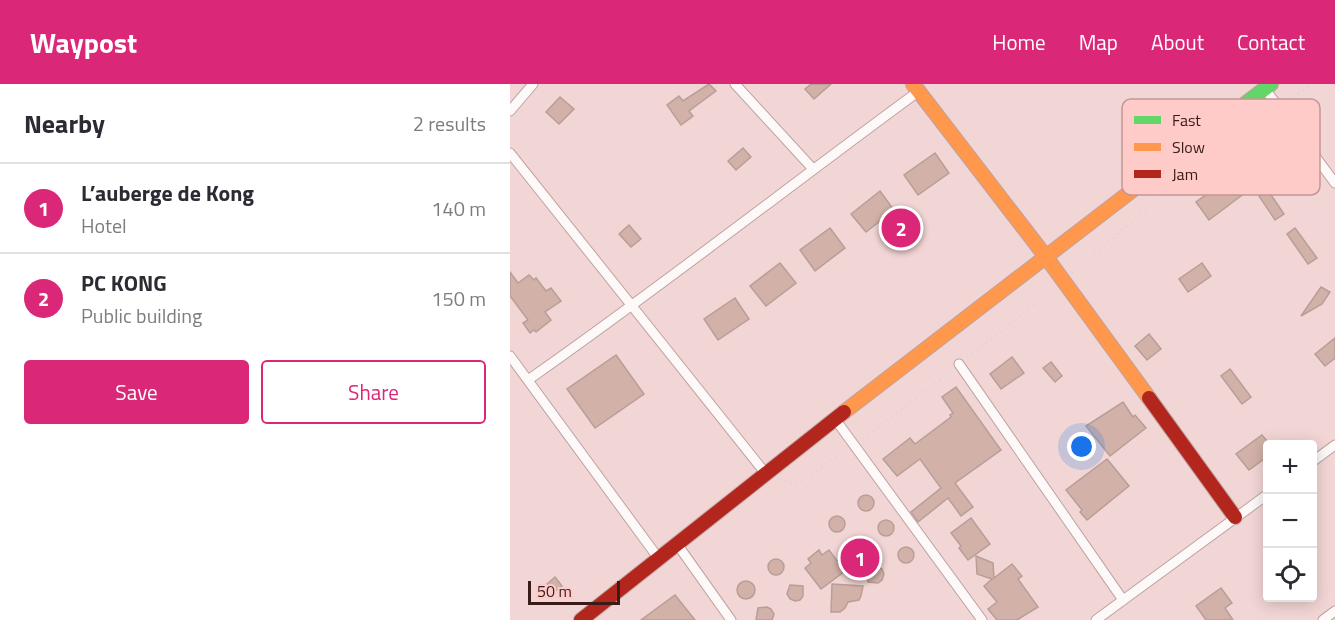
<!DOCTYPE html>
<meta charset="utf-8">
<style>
:root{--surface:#fff;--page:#f7f7f7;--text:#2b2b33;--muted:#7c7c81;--line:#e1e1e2;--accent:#db2777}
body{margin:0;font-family:"Titillium Web",sans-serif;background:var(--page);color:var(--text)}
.controls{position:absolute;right:18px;bottom:18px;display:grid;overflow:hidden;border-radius:6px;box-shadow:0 3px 15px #0003}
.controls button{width:54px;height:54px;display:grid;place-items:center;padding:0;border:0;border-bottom:2px solid var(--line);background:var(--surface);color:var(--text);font:30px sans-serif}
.scale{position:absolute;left:18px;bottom:15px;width:92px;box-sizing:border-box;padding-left:6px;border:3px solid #3a1b1a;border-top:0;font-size:16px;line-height:21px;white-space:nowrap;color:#3a1b1a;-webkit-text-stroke:4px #ffcbc8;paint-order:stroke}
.you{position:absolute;left:572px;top:363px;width:21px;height:21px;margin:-15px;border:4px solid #fff;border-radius:50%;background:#1a73e8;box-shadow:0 0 0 9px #1a73e833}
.badge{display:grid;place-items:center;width:39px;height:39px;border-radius:50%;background:var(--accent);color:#fff;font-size:20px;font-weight:700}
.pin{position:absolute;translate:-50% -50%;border:3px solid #fff;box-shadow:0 2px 6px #0006}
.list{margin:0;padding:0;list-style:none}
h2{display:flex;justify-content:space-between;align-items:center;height:78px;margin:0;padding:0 24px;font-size:26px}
h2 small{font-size:20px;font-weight:400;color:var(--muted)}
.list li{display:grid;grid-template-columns:39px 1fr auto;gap:18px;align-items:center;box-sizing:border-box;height:90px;padding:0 24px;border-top:2px solid var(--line)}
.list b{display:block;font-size:22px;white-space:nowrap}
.list p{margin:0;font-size:20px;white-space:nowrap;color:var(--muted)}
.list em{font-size:20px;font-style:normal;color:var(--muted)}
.actions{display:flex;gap:12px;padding:18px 24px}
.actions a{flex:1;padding:14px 0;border:2px solid var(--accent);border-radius:6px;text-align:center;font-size:21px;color:var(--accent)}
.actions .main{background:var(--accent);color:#fff}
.icon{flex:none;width:33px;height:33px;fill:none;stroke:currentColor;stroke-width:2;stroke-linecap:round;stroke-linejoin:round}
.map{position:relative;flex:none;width:825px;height:536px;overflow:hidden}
header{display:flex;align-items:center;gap:36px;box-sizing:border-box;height:84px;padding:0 30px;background:var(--accent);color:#fff}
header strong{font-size:28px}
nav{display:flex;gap:33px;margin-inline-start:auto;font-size:21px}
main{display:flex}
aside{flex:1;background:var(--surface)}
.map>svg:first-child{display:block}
.building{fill:#d2b1a8;stroke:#b89e98;stroke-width:1.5}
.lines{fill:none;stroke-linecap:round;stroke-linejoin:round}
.street-casing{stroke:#bea3a2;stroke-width:11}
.fast-casing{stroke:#bea3a2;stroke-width:16}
.slow-casing{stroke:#bea3a2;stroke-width:16}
.jam-casing{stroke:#bea3a2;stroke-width:16}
.path{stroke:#ded5d4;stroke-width:2;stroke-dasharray:1.5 4.5;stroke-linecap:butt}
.street{stroke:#fdf9f9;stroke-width:9}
.fast{stroke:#63d668;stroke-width:14}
.slow{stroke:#ff974d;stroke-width:14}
.jam{stroke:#b3261e;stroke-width:14}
.key{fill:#ffcbc8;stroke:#c49694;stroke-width:1.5}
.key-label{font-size:16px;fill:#3a1b1a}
</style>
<header>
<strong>Waypost</strong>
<nav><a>Home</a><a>Map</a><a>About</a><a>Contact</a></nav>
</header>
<main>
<aside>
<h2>Nearby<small>2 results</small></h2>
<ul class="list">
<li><span class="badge">1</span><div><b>L’auberge de Kong</b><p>Hotel</p></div><em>140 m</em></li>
<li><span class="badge">2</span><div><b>PC KONG</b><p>Public building</p></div><em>150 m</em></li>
</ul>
<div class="actions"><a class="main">Save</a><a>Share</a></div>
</aside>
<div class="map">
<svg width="825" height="536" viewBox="0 0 825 536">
<rect width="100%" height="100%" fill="#f2d6d5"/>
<g class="building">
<polygon points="199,0 206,7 179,27 183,32 171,41 157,21 169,12 173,17"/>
<polygon points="301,0 321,0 304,15 295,5"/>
<polygon points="50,13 64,25 49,40 36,28"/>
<polygon points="233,64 241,73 226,86 218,77"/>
<polygon points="425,69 439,89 408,111 394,91"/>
<polygon points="759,75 772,92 757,105 774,130 765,136 743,103 699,136 686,118 728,88 733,95"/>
<polygon points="370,107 384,126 356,148 341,130"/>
<polygon points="119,141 131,155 121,163 109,150"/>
<polygon points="320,144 335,164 305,187 290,166"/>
<polygon points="785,144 807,174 798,180 777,150"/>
<polygon points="270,179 286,199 256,222 240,202"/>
<polygon points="692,179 701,192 678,208 669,195"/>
<polygon points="0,188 8,199 19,191 24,196 26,194 36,207 41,204 51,217 35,228 41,236 26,248 24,246 20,249 13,239 18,236 0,212"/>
<polygon points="811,203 820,208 812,220 791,232"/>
<polygon points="225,214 239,235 208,256 194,235"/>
<polygon points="639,250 651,265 637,276 625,262"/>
<polygon points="825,254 825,274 815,282 805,270"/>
<polygon points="106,271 134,310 85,344 57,305"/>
<polygon points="502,273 514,289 491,305 480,290"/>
<polygon points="541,278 552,292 545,298 533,284"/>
<polygon points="720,285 741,313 732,320 711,292"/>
<polygon points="446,303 491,366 445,399 463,423 451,432 438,414 408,438 401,428 431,404 410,375 387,392 373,375 400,354 405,360 441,333 440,331 443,329 432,313"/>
<polygon points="613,318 623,333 625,331 636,344 600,372 576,342"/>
<polygon points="752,351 758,358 758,372 739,386 726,370"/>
<polygon points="597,375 619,402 577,436 570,428 572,426 556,406"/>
<circle cx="356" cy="419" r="8"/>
<circle cx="327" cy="440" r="8"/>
<polygon points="461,434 480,460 458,476 449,464 451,462 441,449"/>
<circle cx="376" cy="444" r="8"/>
<polygon points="345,458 351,459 354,463 356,468 352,476 334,473 341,461"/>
<circle cx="396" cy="471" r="8"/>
<polygon points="309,466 312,471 319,466 335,487 311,505 295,484 301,479 298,475"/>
<polygon points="466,472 483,479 484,494 502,480 512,492 508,495 528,523 507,536 487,536 478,525 487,518 474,502 482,495 467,490"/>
<circle cx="266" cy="483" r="8"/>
<polygon points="366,482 372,485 374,490 372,496 368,499 358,498 357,489 360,484"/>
<polygon points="45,493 52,502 44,508 37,500"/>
<circle cx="236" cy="506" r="9"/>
<polygon points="322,500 353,502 351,512 349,516 338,518 335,524 330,528 321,528"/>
<polygon points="280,501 293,502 293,512 290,516 285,517 280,515 277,510"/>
<polygon points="711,504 722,519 715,524 723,536 696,536 686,522"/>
<polygon points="165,511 185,536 131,536"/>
<polygon points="257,523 261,525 264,530 262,536 246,536 248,524"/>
</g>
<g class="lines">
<defs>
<g id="street">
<polyline points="225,0 303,85"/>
<polyline points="755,5 825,99"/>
<polyline points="0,27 23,0"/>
<polyline points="0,69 256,390"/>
<polyline points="0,272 149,475"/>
<polyline points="449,280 613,516"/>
<path d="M18,296C151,203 278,103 409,7"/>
<polyline points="325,335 472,536"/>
<polyline points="802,378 825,361"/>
<polyline points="167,460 221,536"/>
<polyline points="586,536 758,410"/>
<polyline points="813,536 825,527"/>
</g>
<polyline id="fast" points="624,105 761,0"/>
<g id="slow">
<polyline points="403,0 536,173 639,314"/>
<polyline points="334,328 624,105"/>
</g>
<g id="jam">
<polyline points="639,314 725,433"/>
<polyline points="71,536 334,328"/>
</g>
</defs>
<use href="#street" class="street-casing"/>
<use href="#fast" class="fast-casing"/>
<use href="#slow" class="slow-casing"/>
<use href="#jam" class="jam-casing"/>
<g class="path">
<polyline points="778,17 802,0"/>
<polyline points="562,190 657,107 761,29"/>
<polyline points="457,274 544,205"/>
<polyline points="353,355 441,287"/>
<polyline points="269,395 285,401 336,367"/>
</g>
<use href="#street" class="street"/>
<use href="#fast" class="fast"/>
<use href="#slow" class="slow"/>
<use href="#jam" class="jam"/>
</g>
<rect x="612" y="15" width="198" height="96" rx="9" class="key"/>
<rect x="624" y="32" width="27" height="8" fill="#63d668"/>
<rect x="624" y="59" width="27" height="8" fill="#ff974d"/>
<rect x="624" y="86" width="27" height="8" fill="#b3261e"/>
<g class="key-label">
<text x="662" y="42">Fast</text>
<text x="662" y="69">Slow</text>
<text x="662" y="96">Jam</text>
</g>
</svg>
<div class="controls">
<button>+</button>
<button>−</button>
<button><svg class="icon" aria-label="locate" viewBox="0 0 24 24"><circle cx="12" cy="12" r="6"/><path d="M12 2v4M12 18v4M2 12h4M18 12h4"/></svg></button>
</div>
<div class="scale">50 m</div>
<div class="you"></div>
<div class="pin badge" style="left:350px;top:474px">1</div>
<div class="pin badge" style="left:391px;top:144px">2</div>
</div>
</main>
